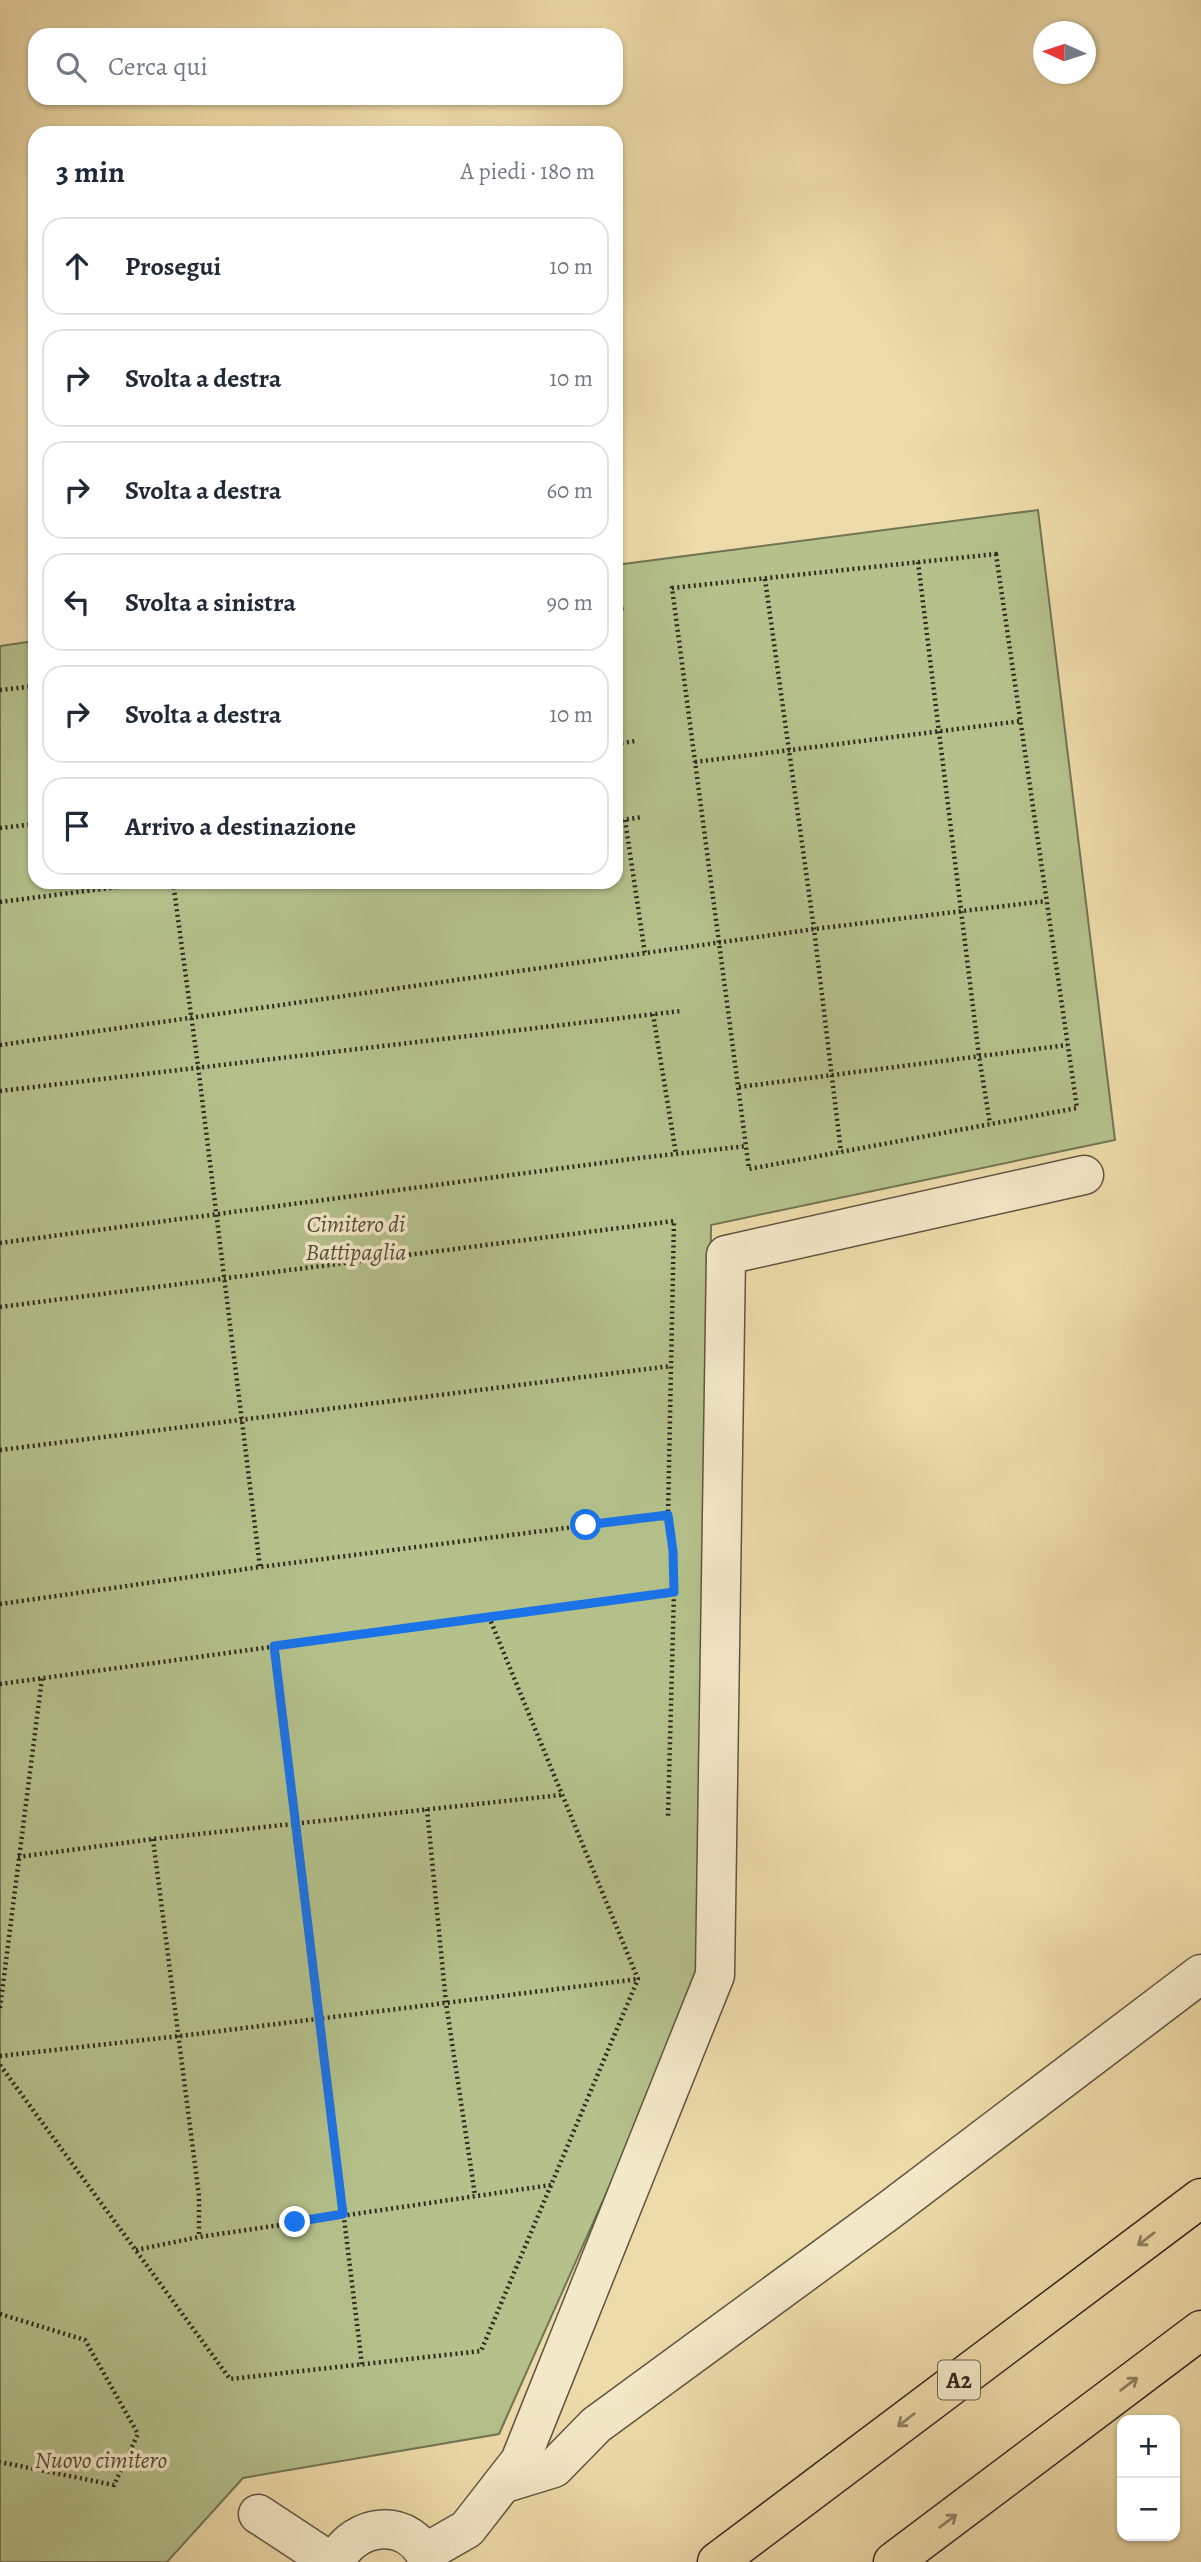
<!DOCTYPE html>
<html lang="it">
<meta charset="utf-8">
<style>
:root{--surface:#fff;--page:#f6f6f7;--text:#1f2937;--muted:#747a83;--line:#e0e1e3}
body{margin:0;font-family:Alegreya,serif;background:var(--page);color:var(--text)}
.controls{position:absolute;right:21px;bottom:21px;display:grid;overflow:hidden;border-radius:14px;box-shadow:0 2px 5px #0004}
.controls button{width:63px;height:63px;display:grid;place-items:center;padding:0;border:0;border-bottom:2px solid var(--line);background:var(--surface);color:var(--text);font:35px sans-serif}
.compass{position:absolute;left:1033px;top:21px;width:63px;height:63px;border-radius:50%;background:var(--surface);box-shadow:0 2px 5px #0004;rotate:273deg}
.stop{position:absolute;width:21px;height:21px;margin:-16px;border:5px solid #1a73e8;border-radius:50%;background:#fff}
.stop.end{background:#1a73e8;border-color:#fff;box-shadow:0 2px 7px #0008}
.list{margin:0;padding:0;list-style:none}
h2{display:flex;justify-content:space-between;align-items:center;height:91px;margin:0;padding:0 28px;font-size:30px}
h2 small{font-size:23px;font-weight:400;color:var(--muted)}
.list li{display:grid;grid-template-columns:46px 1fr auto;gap:21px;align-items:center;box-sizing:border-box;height:98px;margin:0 14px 14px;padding:0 14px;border:2px solid var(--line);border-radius:21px}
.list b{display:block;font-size:26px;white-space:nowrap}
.list em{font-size:23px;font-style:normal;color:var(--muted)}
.icon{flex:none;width:38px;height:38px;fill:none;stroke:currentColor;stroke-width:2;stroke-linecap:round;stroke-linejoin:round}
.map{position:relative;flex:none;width:1201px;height:2562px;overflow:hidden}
.search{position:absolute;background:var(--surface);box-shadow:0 2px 5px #0004;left:28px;top:28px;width:595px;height:77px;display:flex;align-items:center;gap:18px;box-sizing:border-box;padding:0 24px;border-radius:21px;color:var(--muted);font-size:26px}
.panel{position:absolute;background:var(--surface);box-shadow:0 2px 5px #0004;left:28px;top:126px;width:595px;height:763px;border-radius:21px}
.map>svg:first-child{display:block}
.green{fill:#b4c18b;stroke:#727456;stroke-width:2}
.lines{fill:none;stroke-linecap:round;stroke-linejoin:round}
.minor-casing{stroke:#605542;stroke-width:41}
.highway-casing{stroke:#312820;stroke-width:41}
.path{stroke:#312820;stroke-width:4.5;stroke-dasharray:2 3.5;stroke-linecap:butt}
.minor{stroke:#f3e8c7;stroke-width:38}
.highway{stroke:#eddba9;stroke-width:38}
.oneway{stroke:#8f8264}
.route{stroke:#1a73e8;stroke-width:9}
.labels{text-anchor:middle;stroke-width:7;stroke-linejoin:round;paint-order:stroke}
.shield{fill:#f3e8c7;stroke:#6b6252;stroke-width:2}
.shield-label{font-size:23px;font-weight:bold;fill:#312820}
.park-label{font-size:24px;font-style:italic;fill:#524e3b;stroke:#f3e8c7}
</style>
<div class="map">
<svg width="1201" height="2562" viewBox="0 0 1201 2562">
<rect width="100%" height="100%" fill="#eddba9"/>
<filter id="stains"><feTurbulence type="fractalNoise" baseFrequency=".00286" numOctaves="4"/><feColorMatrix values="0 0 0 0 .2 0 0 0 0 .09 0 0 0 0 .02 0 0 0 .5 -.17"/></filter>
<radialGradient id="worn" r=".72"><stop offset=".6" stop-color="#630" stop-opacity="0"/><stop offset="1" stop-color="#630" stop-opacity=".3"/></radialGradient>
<polygon class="green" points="1038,510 1115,1140 711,1225 703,1976 499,2434 243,2478 167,2562 0,2562 0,646 35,641 35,882 616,882 616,565"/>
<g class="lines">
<defs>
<g id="minor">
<polyline points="502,2484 554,2468 596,2425 887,2212 1201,1974"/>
<polyline points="258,2514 331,2562"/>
<polyline points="425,2553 467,2529 520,2461 715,1975 726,1255 1084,1175"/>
<path d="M335,2562C355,2521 411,2516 429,2562"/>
</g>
<g id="highway">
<polyline points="717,2562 1201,2198"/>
<polyline points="893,2562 1201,2330"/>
</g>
</defs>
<use href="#minor" class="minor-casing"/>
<use href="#highway" class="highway-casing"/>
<g class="path">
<polygon points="996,554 1077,1108 749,1169 672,588"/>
<polyline points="918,562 979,1056 990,1124"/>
<polyline points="765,579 814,929 841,1152"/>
<polyline points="616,609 624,608"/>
<polyline points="0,690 35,686"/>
<polyline points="616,736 617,744"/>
<polyline points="616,744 635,741"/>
<polyline points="695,762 1021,721"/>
<polyline points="625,820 645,954"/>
<polyline points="616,821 642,817"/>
<polyline points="0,828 35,824"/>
<polyline points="173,882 198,1066 260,1567"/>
<polyline points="0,902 156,882"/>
<polyline points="653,1014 676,1154"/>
<polyline points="0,1045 814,929 1046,901"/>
<polyline points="739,1087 1067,1045"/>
<polyline points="0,1091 681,1011"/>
<polyline points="0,1243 639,1158 747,1146"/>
<polyline points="0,1307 674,1221 668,1515 673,1551 674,1592"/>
<polyline points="0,1450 671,1366"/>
<polyline points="0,1604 260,1567 668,1515"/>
<polyline points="274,1647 362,2365"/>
<polyline points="0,1684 674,1592 668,1816"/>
<polyline points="427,1809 446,2003 475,2195"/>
<polyline points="153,1839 199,2196 199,2237"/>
<polyline points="18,1857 153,1839 561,1795"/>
<polyline points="0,2008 42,1678"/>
<polyline points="0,2056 180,2036 638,1979"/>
<polyline points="0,2065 230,2379 481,2351 638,1979 489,1617"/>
<polyline points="136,2250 199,2237 551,2185"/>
<polyline points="0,2314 85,2340 138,2434 114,2485 0,2462"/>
</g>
<use href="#minor" class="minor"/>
<use href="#highway" class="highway"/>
</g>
<defs><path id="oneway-shaft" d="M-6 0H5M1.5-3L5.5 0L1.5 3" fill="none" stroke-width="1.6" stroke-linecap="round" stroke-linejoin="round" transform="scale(1.75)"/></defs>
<g class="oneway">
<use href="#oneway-shaft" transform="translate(1146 2239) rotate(143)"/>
<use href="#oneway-shaft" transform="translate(1129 2384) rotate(-37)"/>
<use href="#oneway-shaft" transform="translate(906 2420) rotate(143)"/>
<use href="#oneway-shaft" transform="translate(948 2521) rotate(-37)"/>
</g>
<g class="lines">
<polyline class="route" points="295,2222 343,2214 274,1646 674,1592 673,1551 668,1515 586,1525"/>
</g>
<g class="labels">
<rect class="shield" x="938" y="2360.5" width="42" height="39" rx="5"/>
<g class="shield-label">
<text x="959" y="2388">A2</text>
</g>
<g class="park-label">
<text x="356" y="1232">Cimitero di<tspan x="356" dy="28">Battipaglia</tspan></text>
<text x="101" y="2468">Nuovo cimitero</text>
</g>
</g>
<rect width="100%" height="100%" filter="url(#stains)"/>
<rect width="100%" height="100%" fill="url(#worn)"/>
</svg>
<div class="controls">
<button>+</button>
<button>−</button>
</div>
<svg class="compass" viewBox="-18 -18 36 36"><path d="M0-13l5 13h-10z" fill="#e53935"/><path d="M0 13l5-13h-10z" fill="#747a83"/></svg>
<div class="stop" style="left:586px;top:1525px"></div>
<div class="stop end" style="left:295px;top:2222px"></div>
<div class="search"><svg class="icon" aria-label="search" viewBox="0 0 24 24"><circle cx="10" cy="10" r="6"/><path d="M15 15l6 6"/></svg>Cerca qui</div>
<section class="panel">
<h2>3 min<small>A piedi · 180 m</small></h2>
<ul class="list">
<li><svg class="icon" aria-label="ahead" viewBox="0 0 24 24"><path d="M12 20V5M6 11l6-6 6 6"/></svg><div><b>Prosegui</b></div><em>10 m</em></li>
<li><svg class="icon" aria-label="right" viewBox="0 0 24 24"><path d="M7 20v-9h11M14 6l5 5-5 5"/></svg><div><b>Svolta a destra</b></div><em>10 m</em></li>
<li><svg class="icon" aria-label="right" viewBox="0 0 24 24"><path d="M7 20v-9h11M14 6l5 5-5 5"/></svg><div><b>Svolta a destra</b></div><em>60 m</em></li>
<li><svg class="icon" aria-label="left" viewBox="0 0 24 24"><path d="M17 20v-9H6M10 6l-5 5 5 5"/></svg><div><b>Svolta a sinistra</b></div><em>90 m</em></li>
<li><svg class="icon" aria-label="right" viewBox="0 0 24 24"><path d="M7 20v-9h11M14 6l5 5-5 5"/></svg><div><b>Svolta a destra</b></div><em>10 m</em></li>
<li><svg class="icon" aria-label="arrive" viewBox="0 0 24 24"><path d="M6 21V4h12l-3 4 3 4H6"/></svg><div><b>Arrivo a destinazione</b></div></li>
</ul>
</section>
</div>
